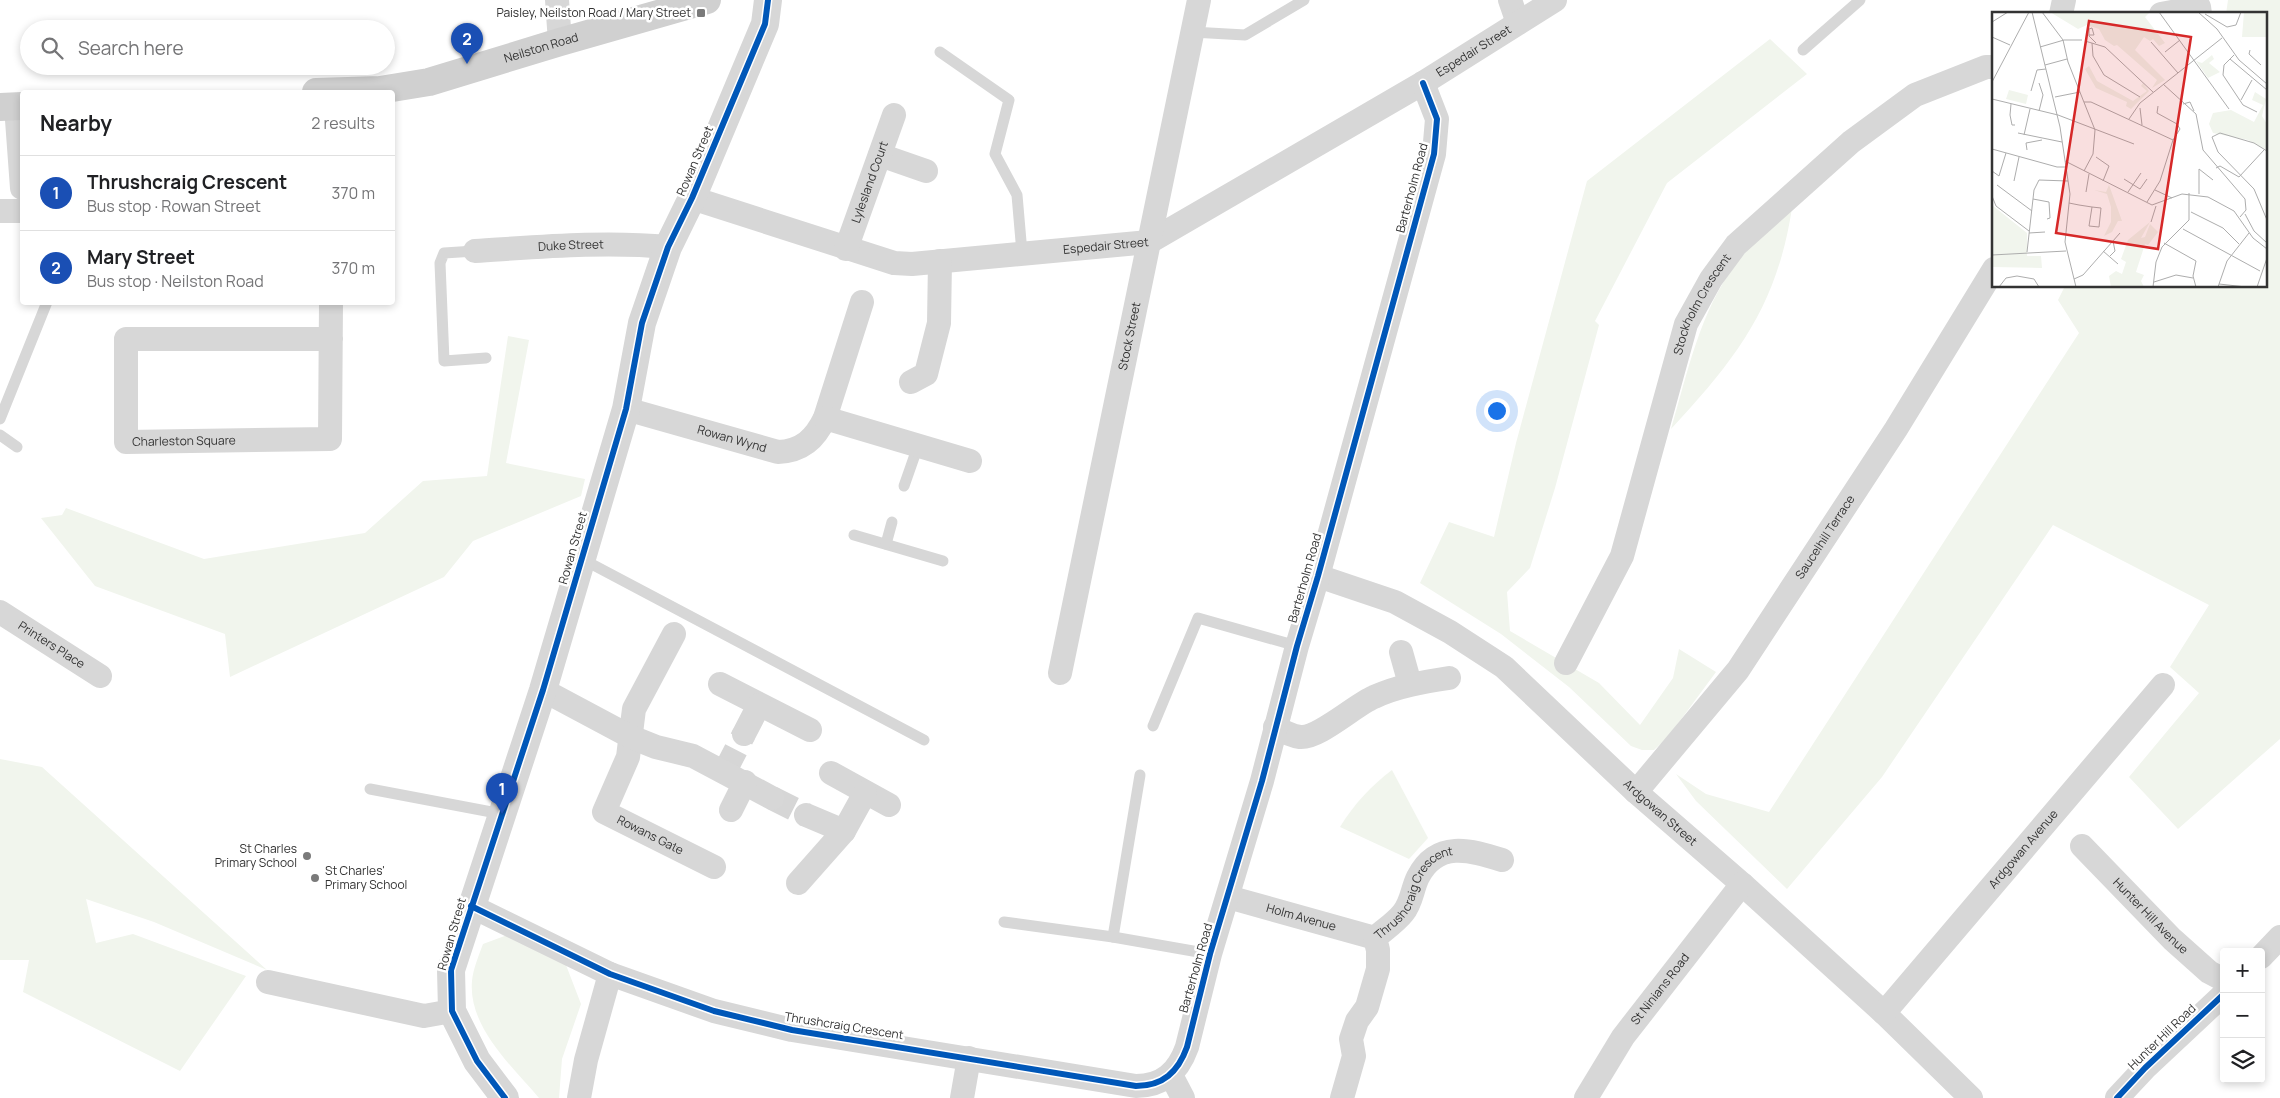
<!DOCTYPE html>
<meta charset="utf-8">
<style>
:root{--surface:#fff;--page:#f6f6f6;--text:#202124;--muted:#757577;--line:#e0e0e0;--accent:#7a7a7a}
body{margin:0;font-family:Manrope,sans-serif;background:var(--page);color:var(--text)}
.controls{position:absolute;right:15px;bottom:15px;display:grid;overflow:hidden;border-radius:5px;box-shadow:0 2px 8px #0003}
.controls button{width:45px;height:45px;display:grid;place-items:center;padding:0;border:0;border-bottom:1px solid var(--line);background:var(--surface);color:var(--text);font:25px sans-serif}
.you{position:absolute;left:1496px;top:410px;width:18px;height:18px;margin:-12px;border:4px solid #fff;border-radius:50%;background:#1a73e8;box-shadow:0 0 0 8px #1a73e833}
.badge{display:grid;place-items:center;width:32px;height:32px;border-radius:50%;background:var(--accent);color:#fff;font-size:16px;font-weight:700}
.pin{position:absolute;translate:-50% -41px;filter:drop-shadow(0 1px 2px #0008)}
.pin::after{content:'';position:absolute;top:26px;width:18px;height:15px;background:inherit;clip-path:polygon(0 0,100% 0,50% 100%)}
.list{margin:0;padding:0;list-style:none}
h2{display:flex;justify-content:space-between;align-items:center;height:65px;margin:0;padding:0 20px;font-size:21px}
h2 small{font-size:16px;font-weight:400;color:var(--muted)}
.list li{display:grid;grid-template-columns:32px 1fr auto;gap:15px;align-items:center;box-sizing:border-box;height:75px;padding:0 20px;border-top:1px solid var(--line)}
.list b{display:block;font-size:19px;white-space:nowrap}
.list p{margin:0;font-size:16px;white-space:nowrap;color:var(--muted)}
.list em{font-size:16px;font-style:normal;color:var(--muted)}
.icon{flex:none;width:28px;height:28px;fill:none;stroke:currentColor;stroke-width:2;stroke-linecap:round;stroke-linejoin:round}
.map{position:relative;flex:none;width:2280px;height:1098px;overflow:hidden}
.search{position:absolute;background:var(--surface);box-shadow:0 2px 8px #0003;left:20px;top:20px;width:375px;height:55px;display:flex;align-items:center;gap:12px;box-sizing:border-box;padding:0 18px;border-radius:28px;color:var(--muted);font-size:19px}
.panel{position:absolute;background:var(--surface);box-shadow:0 2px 8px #0003;left:20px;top:90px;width:375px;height:215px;border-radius:5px}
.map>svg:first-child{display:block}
.green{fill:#f1f5ed}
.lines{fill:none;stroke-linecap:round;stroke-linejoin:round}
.minor-tunnel{stroke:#d6d6d6;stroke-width:24;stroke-dasharray:24 12;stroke-linecap:butt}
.service{stroke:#d7d7d7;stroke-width:11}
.minor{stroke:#d7d7d7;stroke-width:24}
.tertiary{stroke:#d7d7d7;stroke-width:28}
.secondary{stroke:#d0d0d0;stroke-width:28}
.cycleway-casing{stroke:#fff;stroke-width:9}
.cycleway{stroke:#0057b8;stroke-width:6}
.poi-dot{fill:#7a7a7a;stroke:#fff;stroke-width:2}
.labels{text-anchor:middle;stroke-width:5;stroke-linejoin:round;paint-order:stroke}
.poi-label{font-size:12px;fill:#333;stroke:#fff;text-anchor:end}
.street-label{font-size:12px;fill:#333;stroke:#fff}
.inset-road{fill:none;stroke:#adadad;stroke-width:1}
.view{fill:#d62828;fill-opacity:0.15;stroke:#d62828;stroke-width:2.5}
.inset-edge{fill:none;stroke:#333;stroke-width:2.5}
</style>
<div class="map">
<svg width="2280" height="1098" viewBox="0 0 2280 1098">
<rect width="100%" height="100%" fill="#fff"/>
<g class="green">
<polygon points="2228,0 2280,0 2280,739 2178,829 2129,777 2199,693 2170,667 2209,605 2053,525 1882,777 1787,889 1696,801 1676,774 1706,794 1769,812 2079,333 2058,300 2065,286 2266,286 2266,14 2226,14"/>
<polygon points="1770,39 1807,74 1667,183 1595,321 1599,325 1555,488 1530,568 1507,592 1510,631 1599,683 1640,725 1673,678 1679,649 1716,672 1668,737 1654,750 1642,750 1631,746 1569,687 1501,634 1420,583 1449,522 1494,537 1516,443 1587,181"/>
<path d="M1792,208C1777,306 1737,358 1671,429C1688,371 1700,311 1737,262C1752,243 1774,226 1792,208Z"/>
<polygon points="508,336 529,340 506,463 585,479 581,496 473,541 444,577 230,677 225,634 95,586 41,518 62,515 66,508 204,559 365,533 423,481 487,476"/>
<polygon points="0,759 42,767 267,970 154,922 86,899 96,943 133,934 246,976 180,1071 23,992 29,960 0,960"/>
<path d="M1392,770L1428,838L1409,859L1340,827C1354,804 1371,786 1392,770Z"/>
<path d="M510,934L566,965L581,1004L562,1059L559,1098H539C512,1066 468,1027 472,981C473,969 479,955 483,944Z"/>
</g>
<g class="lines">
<g class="minor-tunnel">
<polyline points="725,771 744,734"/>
<polyline points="772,798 806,815"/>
</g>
<g class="service">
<polyline points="1192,32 1245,35 1304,0"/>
<polyline points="1803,50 1860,0"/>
<polyline points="940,52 1009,100 995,154 1017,195 1022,253"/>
<polyline points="475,251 444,253 440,263 444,361 486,358"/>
<polyline points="0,419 47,302"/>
<polyline points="0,435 17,447"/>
<polyline points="904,486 918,446"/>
<polyline points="854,535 943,561"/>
<polyline points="886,544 892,522"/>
<polyline points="582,559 924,740"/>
<polyline points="1153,726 1198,618 1297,646"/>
<polyline points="1140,775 1113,937 1210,954"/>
<polyline points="370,789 502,814"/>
<polyline points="1004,922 1113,937"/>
</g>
<g class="minor">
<polyline points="557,0 560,42"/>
<polyline points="1510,0 1518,23"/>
<polyline points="2061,14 2064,0"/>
<polyline points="2161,14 2199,7 2200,14"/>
<polyline points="16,106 22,188"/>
<polyline points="880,155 926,171"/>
<path id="s1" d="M692,198L894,263L912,264L1149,242L1423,83L1555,0"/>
<polyline points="0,211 22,211"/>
<path id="s2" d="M846,249L894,115"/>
<path id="s3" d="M475,251C539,247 604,241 668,247"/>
<path id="s4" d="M331,339H126V442L330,439L331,302"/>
<polyline points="911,382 926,374 939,323 940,261"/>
<path id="s5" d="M626,409L778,452C802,451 815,439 825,418L862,302"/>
<polyline points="825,418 970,461"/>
<path id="s6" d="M1318,576L1395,602L1450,632L1504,667L1636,792L1742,884L1884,1013L1971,1098"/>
<path id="s7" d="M0,612L100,676"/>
<path id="s8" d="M674,634L634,709L628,757L604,812L714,867"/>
<polyline points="1401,652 1410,684"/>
<path id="s9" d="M1566,663L1622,556L1686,324L1711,279L1736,245L1851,142L1915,95L1986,67H1994"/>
<path id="s10" d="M1060,673L1199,0"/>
<polyline points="720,684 810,730"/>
<polyline points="543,690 631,737 656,747 693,756 772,798"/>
<path d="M1275,727C1282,731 1292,736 1300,737C1318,739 1355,705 1374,697C1398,686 1423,682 1449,678"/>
<polyline points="744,734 759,705"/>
<polyline points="831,773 889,805"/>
<path id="s11" d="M1636,792L1738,670L1896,429L1994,269"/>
<polyline points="731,810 745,782"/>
<polyline points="806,815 844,831"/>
<path id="s12" d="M2082,846L2172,939L2209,972L2224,980"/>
<polyline points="798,883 844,831 865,793"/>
<path id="s13" d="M1228,897L1375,938"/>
<path d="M471,906L610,974L714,1011L792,1030L1136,1086C1163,1086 1178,1072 1187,1047L1210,954L1262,781L1297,646L1318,576L1434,154L1437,119L1423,83"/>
<polyline points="2261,957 2280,937"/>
<polyline points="268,982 424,1016 452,1011"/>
<path id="s14" d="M1884,1013L2163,685"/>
<polyline points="1171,1075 1183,1098"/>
<polyline points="579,1098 586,1060 610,974"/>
<polyline points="962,1098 969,1058"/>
<path id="s15" d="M1342,1098L1354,1056L1351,1039L1357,1021L1367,1007L1378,969V950L1375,938C1384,930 1396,922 1403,913C1412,902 1412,889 1418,877C1437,840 1470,850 1502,860"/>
<path id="s16" d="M1586,1098L1623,1037L1742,884"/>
<polyline points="2117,1098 2145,1068 2224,994"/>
</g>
<polyline class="tertiary" points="505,1098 477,1061 452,1011 451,970 543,690 626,409 642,323 668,247 692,198 765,24 768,0"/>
<g class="secondary">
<path id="s17" d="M316,92L380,90L429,82L560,42L707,0"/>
<polyline points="0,107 22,106"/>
</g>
<defs>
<g id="cycleway">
<path d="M471,906L610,974L714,1011L792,1030L1136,1086C1163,1086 1178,1072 1187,1047L1210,954L1262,781L1297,646L1318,576L1434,154L1437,119L1423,83"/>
<polyline points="505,1098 477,1061 452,1011 451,970 543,690 626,409 642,323 668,247 692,198 765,24 768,0"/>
<polyline points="2117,1098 2145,1068 2224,994"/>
</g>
</defs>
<use href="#cycleway" class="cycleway-casing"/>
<use href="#cycleway" class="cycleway"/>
</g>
<g class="poi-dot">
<rect x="696" y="8" width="10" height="10" rx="2.5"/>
<circle cx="307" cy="856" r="5"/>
<circle cx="315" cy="878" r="5"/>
</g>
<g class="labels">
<g class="poi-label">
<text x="691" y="17">Paisley, Neilston Road / Mary Street</text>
<text x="297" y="853">St Charles<tspan x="297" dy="14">Primary School</tspan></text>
<text x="325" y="875" text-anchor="start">St Charles'<tspan x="325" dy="14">Primary School</tspan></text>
</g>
<g class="street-label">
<text dy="4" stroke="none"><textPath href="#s17" startOffset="231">Neilston Road</textPath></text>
<text dy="4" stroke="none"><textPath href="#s1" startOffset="845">Espedair Street</textPath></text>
<text transform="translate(695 161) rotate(-67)" y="4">Rowan Street</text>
<text dy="4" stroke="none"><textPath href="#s2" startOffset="71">Lylesland Court</textPath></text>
<text transform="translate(1412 188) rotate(-75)" y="4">Barterholm Road</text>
<text dy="4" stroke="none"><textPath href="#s1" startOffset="425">Espedair Street</textPath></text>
<text dy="4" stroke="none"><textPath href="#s3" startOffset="96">Duke Street</textPath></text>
<text dy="4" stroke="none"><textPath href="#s9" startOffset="386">Stockholm Crescent</textPath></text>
<text dy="4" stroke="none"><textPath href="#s10" startOffset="344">Stock Street</textPath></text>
<text dy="4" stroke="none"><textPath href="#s5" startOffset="110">Rowan Wynd</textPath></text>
<text dy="4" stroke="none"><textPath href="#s4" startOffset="366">Charleston Square</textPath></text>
<text dy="4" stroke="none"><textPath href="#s11" startOffset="318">Saucelhill Terrace</textPath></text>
<text transform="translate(573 548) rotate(-74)" y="4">Rowan Street</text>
<text transform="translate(1305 578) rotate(-74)" y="4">Barterholm Road</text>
<text dy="4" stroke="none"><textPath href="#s7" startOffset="61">Printers Place</textPath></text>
<text dy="4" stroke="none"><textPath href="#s6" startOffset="422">Ardgowan Street</textPath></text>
<text dy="4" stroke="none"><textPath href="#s8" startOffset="245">Rowans Gate</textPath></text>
<text dy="4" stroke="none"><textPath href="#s14" startOffset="215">Ardgowan Avenue</textPath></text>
<text dy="4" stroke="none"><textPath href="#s15" startOffset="230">Thrushcraig Crescent</textPath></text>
<text dy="4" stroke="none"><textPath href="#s12" startOffset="98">Hunter Hill Avenue</textPath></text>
<text dy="4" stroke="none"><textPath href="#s13" startOffset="76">Holm Avenue</textPath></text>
<text transform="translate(452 934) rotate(-74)" y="4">Rowan Street</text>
<text transform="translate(1196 968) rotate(-74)" y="4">Barterholm Road</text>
<text dy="4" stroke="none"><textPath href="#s16" startOffset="132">St Ninians Road</textPath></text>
<text transform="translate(844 1026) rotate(9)" y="4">Thrushcraig Crescent</text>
<text transform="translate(2162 1037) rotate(-44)" y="4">Hunter Hill Road</text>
</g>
</g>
<g transform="translate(1992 12)">
<rect width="275" height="275" fill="#fff"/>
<path d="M58,0H158L153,5L173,31L167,34L161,27L158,29L152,25L143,38L173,68L160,76L165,68L125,33L122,34L113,28L107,17L95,13L86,17ZM252,0H275V25H250ZM220,43L222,47L217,51L228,60L216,66L204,49L210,51ZM97,54L105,69L141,89L155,79L149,74L151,71L157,79L139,97L134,94L135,90L104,76L93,57ZM17,78L36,83L34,92L14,87ZM263,80L274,87L270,104L275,112V138L256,128L221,121L217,112L221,101L239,98L262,110L271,93L260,88ZM117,173L130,209H126L120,220L112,224L119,210V195L115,182L102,178L114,180ZM0,193L35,221V244H49L50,256L0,255ZM158,210L149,226L153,225L158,212L166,220L156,233L153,232L144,260L152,263L149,269L152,275H119L117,264L124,259L130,262L134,250L129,247L136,228Z" fill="#f1f5ed"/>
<path class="inset-road" d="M40,0L68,115L78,182L73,230L84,275M50,0L71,28L76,50L103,118L101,142L92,159M167,0L237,97M206,0L225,17L247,48L275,72M213,2L235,15L244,13L249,0M0,10L16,0M97,23H102L100,16L97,17V24L104,31M0,25L18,33M93,29L113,35L161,80M159,30L186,61M100,31L101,44L112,63L148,85M48,35L72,28H90M258,38L257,42L269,53M173,40L188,28M242,43L232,53L231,63L251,93L265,100M238,47L275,78M53,53L75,47M0,70L37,0M47,71L51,83L47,99M171,72L204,102L211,138L253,187L254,198L248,205M39,79L45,58L54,57M63,85L88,80M0,87L66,103L142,132M249,88L260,68M92,90H99L181,128M19,92L18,103L20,113H23M191,92L198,90L202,99M148,96L150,113M137,107L148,91L230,26M26,121L70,130M32,123L38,97M0,137L65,155H74M35,138L34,131L50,128M275,139L262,131L228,121L220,125L226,140L262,177L275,208M104,145L117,154L111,169M73,149L160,193L190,182L216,185L242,199L261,226L275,237M224,156L228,154L247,165L272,138M0,159L7,164L14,141M132,167L148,177L155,167M22,169L27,145M5,173L40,199M163,178L180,186M94,180L97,162M136,180L149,161M207,182V157L221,168M0,184L4,194L37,219M41,187L57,190L58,206L55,207M155,190L168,169L181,128L188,117L185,112L165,101L166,94M77,191L87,193L100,195L109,196L107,215L97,214L100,195M199,200L231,216L247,232M253,202L262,219L275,231M159,210L164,194M191,217L268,259M37,221L53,220M172,231L204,249L201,264L204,275M111,239L126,252M35,240L42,178L47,168L76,169M0,243L74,239M118,244L123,239L121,229M82,267L91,263L128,221M162,270L184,263L201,266M227,272L254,275M0,275H7L14,266L25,264L42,267L47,275M161,275L164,250L170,235L197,208V181M226,275L235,249L257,221M265,275L275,246"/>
<path class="view" d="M97,9L199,25L166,237L64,221Z"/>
<rect width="275" height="275" class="inset-edge"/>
</g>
</svg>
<div class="controls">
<button>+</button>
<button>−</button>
<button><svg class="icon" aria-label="layers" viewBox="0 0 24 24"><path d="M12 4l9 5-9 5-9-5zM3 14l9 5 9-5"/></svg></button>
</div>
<div class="you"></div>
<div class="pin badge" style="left:502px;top:814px;background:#1a4fb4">1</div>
<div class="pin badge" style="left:467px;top:64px;background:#1a4fb4">2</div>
<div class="search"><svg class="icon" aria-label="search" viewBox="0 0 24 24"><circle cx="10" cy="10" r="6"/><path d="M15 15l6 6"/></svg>Search here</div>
<section class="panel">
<h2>Nearby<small>2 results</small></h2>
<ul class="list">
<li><span class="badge" style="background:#1a4fb4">1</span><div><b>Thrushcraig Crescent</b><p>Bus stop · Rowan Street</p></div><em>370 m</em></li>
<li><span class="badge" style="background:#1a4fb4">2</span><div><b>Mary Street</b><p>Bus stop · Neilston Road</p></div><em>370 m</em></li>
</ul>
</section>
</div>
